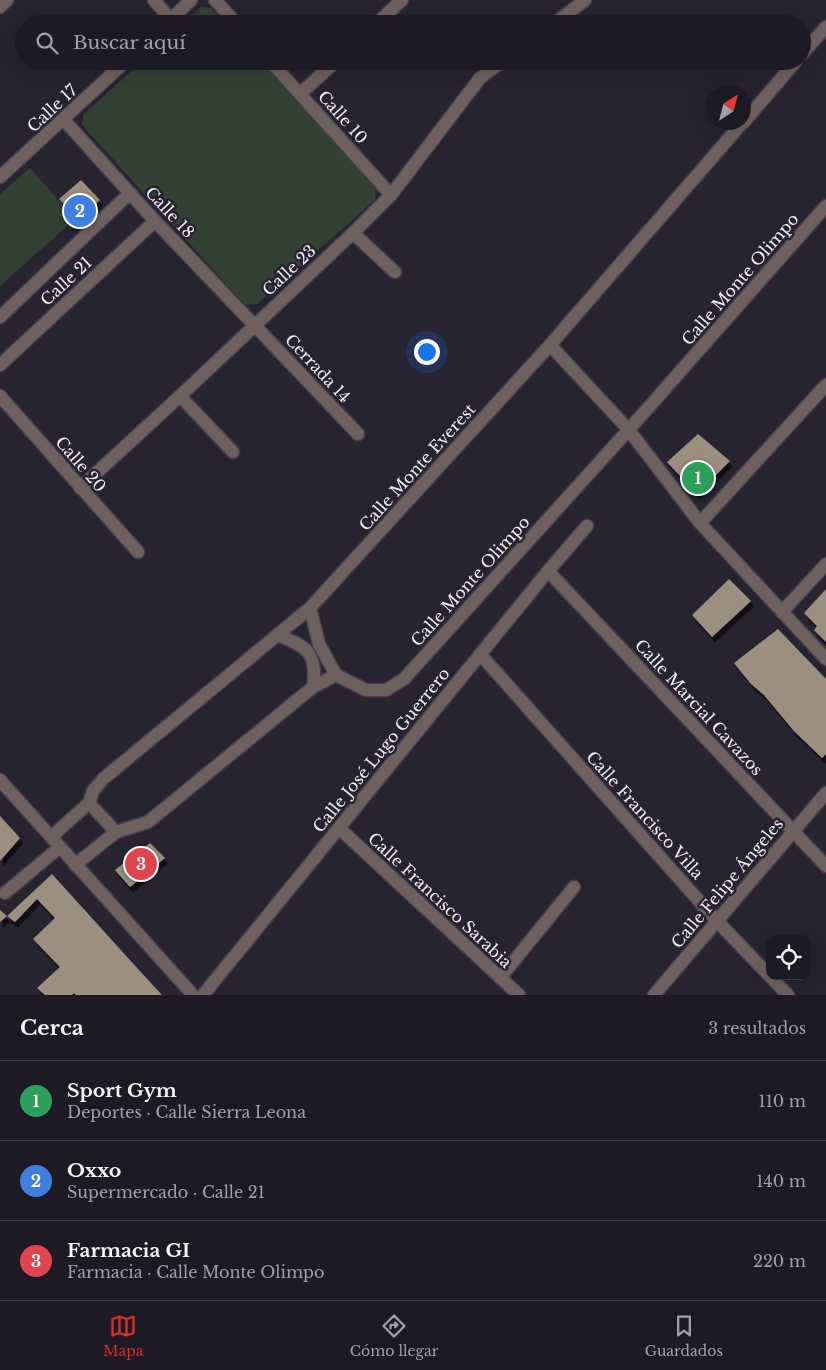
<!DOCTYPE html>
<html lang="es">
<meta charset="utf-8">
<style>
:root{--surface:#1d1a25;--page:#2a2732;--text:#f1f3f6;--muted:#a0a1a7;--line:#3b3842;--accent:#d93025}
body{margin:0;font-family:"Libre Baskerville",serif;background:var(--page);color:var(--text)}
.controls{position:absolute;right:15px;bottom:15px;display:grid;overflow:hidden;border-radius:10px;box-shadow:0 5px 20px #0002}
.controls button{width:45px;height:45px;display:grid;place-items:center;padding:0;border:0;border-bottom:1px solid var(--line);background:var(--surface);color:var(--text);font:25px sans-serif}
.compass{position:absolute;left:706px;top:85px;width:45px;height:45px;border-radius:50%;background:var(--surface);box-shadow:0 5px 20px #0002;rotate:36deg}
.you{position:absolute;left:426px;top:351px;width:18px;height:18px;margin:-12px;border:4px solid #fff;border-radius:50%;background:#1a73e8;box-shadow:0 0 0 8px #1a73e833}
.badge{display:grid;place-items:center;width:32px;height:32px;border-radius:50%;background:var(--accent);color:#fff;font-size:16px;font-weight:700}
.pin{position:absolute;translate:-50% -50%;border:2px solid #fff;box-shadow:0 1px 5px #0006}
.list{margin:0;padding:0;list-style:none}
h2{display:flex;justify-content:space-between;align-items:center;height:65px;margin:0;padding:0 20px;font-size:21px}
h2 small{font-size:16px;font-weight:400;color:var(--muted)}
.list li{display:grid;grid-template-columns:32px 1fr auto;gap:15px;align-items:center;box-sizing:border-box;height:80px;padding:0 20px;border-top:1px solid var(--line)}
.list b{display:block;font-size:19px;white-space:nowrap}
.list p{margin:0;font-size:16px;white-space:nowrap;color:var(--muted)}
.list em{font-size:16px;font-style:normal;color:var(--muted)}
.icon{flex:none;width:28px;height:28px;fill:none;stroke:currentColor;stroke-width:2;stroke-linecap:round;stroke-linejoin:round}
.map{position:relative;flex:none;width:826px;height:995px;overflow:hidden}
.search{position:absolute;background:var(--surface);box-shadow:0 5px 20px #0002;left:15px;right:15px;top:15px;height:55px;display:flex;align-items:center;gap:12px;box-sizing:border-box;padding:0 18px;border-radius:28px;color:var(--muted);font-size:19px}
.sheet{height:305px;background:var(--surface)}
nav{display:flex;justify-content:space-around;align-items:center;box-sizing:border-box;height:70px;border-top:1px solid var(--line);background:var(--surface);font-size:14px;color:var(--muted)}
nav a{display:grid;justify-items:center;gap:2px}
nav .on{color:var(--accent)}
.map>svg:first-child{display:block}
.green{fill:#314134}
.building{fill:#9c8f80;filter:url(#shadow)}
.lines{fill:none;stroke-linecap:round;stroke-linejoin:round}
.minor-casing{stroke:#433f4d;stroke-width:15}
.minor{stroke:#6e605e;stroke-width:12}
.labels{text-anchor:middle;stroke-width:5;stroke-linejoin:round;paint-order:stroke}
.street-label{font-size:16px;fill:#efecf6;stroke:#272331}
</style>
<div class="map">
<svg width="826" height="995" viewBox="0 0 826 995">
<defs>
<filter id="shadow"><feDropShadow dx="3" dy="5.5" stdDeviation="0" flood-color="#0009"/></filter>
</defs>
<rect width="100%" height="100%" fill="#272331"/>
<g class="green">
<polygon points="201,7 211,8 226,24 183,24"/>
<polygon points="142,61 260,61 376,188 375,200 257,304 245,305 82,125 83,115"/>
<polygon points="30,168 75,219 0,286 0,194"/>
</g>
<g class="building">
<polygon points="81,180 100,200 79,221 59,199"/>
<polygon points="698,434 730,461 697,494 667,462"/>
<polygon points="729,579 751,601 712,637 692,615"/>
<polygon points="826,589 826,642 814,630 817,626 804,613"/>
<polygon points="778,629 826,679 826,754 822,758 794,731 764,695 751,684 734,663"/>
<polygon points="0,816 20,838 0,861"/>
<polygon points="150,843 165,858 130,887 115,870"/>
<polygon points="52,874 138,969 162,995 76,995 74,993 72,995 45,995 37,988 60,967 33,939 55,918 37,899 15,922 7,916"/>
<polygon points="0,910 7,916 0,922"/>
</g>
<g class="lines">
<defs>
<g id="minor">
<polyline points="154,0 171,20"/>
<polyline points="215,0 237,24"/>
<polyline points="0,7 7,0"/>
<polyline points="166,24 191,0"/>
<polyline points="376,24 402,0"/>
<polyline points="554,24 585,0"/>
<polyline points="802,54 826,27"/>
<polyline points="270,61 391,195"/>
<polyline points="300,94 336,61"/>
<polyline points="64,120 155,221 358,434"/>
<polyline points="744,122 796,61"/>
<polyline points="0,177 126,61"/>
<polyline points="353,233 395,272"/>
<polyline points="0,317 130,193"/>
<polyline points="550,345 628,429 700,523 826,659"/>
<polyline points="0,365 155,221"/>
<polyline points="0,396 138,552"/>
<polyline points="180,396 233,452"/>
<polyline points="80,488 180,396 353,233 391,195 480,78 503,61"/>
<polyline points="700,523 826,385"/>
<polyline points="548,571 826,866"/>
<polyline points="310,608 319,644 336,675"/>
<polyline points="782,612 826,564"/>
<path d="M277,635C306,646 318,652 313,687"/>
<polyline points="480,654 716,920 788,995"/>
<polyline points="336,675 366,690 386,690 404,679 641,416 826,206"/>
<polyline points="0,780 193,995"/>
<polyline points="89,803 116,832"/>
<polyline points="339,828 519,995"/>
<polyline points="51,837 89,803 93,791 103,779 310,608 550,345 743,122"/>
<polyline points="75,865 116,832 148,822 313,687 336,675"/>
<polyline points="5,893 60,847"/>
<polyline points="500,978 574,887"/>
<polyline points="203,995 548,571 587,526"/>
<polyline points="654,995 826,793"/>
</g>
</defs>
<use href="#minor" class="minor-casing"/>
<use href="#minor" class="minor"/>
</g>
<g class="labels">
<g class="street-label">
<text transform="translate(52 108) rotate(-43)" y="6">Calle 17</text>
<text transform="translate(343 117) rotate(48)" y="6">Calle 10</text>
<text transform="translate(170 212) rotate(47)" y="6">Calle 18</text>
<text transform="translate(289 270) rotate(-43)" y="6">Calle 23</text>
<text transform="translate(740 279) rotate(-49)" y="6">Calle Monte Olimpo</text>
<text transform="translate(66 281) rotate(-43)" y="6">Calle 21</text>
<text transform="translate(318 368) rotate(47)" y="6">Cerrada 14</text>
<text transform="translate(81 464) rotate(49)" y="6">Calle 20</text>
<text transform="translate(417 467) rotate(-48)" y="6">Calle Monte Everest</text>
<text transform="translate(470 581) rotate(-48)" y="6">Calle Monte Olimpo</text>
<text transform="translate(699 707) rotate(47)" y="6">Calle Marcial Cavazos</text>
<text transform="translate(381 750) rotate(-51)" y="6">Calle José Lugo Guerrero</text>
<text transform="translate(645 815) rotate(48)" y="6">Calle Francisco Villa</text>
<text transform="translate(727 883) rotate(-50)" y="6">Calle Felipe Ángeles</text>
<text transform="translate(440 900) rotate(43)" y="6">Calle Francisco Sarabia</text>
</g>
</g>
</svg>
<div class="controls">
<button><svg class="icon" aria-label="locate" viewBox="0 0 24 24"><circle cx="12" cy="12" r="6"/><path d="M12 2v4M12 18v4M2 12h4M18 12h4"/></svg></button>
</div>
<svg class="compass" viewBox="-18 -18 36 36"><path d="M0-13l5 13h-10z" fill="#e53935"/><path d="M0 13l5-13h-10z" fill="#a0a1a7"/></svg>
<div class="you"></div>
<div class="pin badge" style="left:698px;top:478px;background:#2e9e5b">1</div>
<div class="pin badge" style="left:80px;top:211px;background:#3f7fe0">2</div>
<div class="pin badge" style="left:141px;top:864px;background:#e0444e">3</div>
<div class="search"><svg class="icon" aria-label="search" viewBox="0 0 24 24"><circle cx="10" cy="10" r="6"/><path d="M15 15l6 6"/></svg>Buscar aquí</div>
</div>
<section class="sheet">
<h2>Cerca<small>3 resultados</small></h2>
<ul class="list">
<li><span class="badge" style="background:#2e9e5b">1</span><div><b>Sport Gym</b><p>Deportes · Calle Sierra Leona</p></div><em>110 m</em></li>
<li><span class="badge" style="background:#3f7fe0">2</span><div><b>Oxxo</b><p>Supermercado · Calle 21</p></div><em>140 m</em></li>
<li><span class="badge" style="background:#e0444e">3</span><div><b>Farmacia GI</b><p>Farmacia · Calle Monte Olimpo</p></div><em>220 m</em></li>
</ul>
</section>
<nav>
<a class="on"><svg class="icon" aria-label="map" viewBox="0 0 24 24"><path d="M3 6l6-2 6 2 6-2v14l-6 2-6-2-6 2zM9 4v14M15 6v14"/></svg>Mapa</a>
<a><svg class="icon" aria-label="directions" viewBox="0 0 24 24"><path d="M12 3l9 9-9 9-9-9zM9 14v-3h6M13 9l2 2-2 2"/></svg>Cómo llegar</a>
<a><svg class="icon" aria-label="saved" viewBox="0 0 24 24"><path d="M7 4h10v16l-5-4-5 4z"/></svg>Guardados</a>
</nav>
